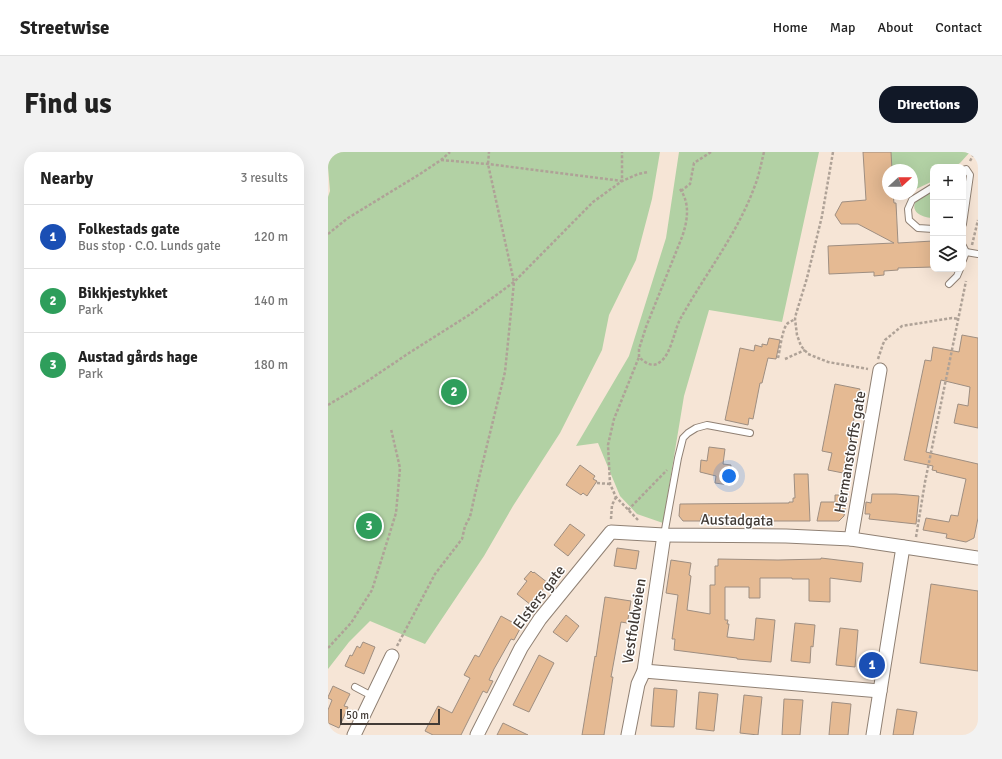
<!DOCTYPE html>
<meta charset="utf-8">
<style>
:root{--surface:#fff;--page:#f2f2f2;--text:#222;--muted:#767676;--line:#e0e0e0;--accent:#111827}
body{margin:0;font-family:Signika,sans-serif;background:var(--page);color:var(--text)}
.controls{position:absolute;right:12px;top:12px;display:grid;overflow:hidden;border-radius:8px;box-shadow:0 4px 16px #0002}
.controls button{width:36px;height:36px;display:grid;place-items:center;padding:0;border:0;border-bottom:1px solid var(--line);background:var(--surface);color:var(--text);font:20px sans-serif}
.compass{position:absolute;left:554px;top:12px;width:36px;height:36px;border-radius:50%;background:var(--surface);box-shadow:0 4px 16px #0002;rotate:69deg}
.scale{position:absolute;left:12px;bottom:10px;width:100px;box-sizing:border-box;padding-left:4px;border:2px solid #423b36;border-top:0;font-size:11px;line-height:14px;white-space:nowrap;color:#423b36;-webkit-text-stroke:3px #fff;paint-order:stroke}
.you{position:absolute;left:401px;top:324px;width:14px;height:14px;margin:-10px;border:3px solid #fff;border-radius:50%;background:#1a73e8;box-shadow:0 0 0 6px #1a73e833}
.badge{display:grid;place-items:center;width:26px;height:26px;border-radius:50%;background:var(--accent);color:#fff;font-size:13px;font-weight:700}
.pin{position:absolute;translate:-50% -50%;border:2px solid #fff;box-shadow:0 1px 4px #0006}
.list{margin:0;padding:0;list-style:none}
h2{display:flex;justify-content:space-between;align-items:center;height:52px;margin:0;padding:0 16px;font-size:17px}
h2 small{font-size:13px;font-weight:400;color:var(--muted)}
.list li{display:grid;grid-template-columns:26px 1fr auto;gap:12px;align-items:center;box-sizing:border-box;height:64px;padding:0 16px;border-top:1px solid var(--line)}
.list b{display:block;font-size:15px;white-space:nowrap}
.list p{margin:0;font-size:13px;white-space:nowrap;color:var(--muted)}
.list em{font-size:13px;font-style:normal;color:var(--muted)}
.icon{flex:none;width:22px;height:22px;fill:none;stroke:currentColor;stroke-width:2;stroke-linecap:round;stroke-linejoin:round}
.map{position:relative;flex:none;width:650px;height:583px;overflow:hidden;border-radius:16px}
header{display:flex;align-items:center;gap:24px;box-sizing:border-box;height:56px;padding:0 20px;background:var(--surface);border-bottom:1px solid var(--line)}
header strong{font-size:19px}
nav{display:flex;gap:22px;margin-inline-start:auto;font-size:14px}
.intro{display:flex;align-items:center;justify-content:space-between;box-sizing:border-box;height:96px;padding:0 24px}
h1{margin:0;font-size:28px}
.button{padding:10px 18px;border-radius:16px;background:var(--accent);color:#fff;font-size:14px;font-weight:700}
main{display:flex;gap:24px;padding:0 24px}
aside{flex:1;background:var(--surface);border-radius:16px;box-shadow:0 4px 16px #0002}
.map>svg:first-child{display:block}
.green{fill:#b2d1a4}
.building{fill:#e5ba93;stroke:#9e8e81}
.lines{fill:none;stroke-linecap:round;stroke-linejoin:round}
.service-casing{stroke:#908174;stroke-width:8}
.minor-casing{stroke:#908174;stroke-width:15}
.path{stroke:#afa297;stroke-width:2.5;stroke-dasharray:3 2;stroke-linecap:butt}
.service{stroke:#fff;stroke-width:6}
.minor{stroke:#fff;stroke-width:13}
.labels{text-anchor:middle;stroke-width:3;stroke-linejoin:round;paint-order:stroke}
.street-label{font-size:15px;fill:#423b36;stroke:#fff}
</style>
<header>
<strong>Streetwise</strong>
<nav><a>Home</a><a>Map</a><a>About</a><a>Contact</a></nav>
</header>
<div class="intro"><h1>Find us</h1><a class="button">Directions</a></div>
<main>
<aside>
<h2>Nearby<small>3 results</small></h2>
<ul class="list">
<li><span class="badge" style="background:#1a4fb4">1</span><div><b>Folkestads gate</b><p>Bus stop · C.O. Lunds gate</p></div><em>120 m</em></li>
<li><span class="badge" style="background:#2e9e5b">2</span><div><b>Bikkjestykket</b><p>Park</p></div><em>140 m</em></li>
<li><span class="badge" style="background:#2e9e5b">3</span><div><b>Austad gårds hage</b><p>Park</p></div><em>180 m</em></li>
</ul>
</aside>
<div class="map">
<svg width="650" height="583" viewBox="0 0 650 583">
<rect width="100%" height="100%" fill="#f6e5d6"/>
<g class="green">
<polygon points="0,0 332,0 324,47 308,108 281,163 274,198 232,281 185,354 156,404 97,492 42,469 21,490 0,517 0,45 2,39 0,15"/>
<polygon points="351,0 491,0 454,170 381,158 356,244 335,371 309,362 292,344 270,291 248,294 301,204 338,86"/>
<polygon points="562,0 642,0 632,11 626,15 605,15 605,29 584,39 584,18 564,18"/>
<path d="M605,40V66C597,66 581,61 588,49C591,45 600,42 605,40Z"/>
</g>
<g class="building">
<polygon points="535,0 563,0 564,18 560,18 560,42 565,42 566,51 568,51 570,91 605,89 605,115 570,116 570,118 556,119 556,123 546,124 546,120 501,122 500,94 566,91 530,72 513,72 507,63 514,50 538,48"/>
<polygon points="634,183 650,186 650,276 626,271 630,252 640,254 642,235 613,228 598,300 650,312 650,366 646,386 638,390 618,386 619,382 595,378 598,366 621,370 623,363 630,364 638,327 608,320 609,319 604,318 605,314 576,308 597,208 603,209 605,195 631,200"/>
<polygon points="441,186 452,188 448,207 440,206 434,231 432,231 425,267 421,266 420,273 397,268 412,196 426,199 427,193 434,195 434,192 439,193"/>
<polygon points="507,232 532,237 515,321 500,318 504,301 494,299"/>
<polygon points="381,295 397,297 395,312 403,313 401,333 387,331 388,324 372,320 373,308 379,309"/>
<polygon points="252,313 267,324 265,327 269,329 259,344 255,341 253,343 238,333"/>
<polygon points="466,322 480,322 482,369 413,369 413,368 381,369 381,363 374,363 372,369 355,369 351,364 352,352 461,351 461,350 465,350 465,346 467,346"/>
<polygon points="544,342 568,342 591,344 588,372 541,367 542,362 537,362 538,350 543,351"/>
<polygon points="507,343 520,343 516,364 511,369 489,369 493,350 507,350"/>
<polygon points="242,372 257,383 240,404 226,393"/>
<polygon points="289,396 311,399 308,417 286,414"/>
<polygon points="493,406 535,411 533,430 502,426 502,450 481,449 481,427 464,427 464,426 432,426 432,446 421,446 421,435 397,435 397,468 400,468 399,472 401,472 399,485 426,488 428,466 447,468 443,510 409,507 409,506 346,498 347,487 344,487 350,443 338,441 343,408 363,411 361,423 363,424 359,458 382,462 382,433 387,433 387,414 390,414 390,407 450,408 493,407"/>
<polygon points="203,419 205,421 206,420 220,431 203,453 189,442 199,429 196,427"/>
<polygon points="603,432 650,439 650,519 592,511"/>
<polygon points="277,445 303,449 300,467 299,471 293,470 283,525 285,525 276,583 254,583 267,504 268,505"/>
<polygon points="238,463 251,474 239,490 225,480"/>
<polygon points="173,464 193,475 186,488 183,487 166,517 161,528 165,529 159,541 155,539 133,583 105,583 97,579 110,554 124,561 142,526 136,523 147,503 151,505"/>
<polygon points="467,471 487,473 485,495 483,494 482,511 463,509"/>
<polygon points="512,476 530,478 527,515 508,513"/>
<polygon points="35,490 47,495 36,522 17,514 22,503 24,504 29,494 32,496"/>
<polygon points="211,503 226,511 201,560 185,553"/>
<polygon points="5,534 22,542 16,554 20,555 11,576 0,571 0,558 4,548 0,546 0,545"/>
<polygon points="326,536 349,538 346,575 323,574"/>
<polygon points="371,540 390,542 386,579 368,577"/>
<polygon points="416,543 434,545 430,583 412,581"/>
<polygon points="456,547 475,548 472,583 454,583"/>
<polygon points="504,550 523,552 520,583 501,583"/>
<polygon points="569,557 589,560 585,583 565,583"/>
<polygon points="175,571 200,583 169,583"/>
</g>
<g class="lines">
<defs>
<g id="service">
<polyline points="635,18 638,17 642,23 635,72"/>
<polyline points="605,35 584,48 580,57 581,68 590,76 605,77"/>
<polyline points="635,94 638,100 635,108"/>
<polyline points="638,100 650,102"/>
<polyline points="621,132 629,124 632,117"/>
<polyline points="336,383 350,306 355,286 360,281 368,276 379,273 422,281"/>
<polyline points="27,535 44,544"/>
</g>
<g id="minor">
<polyline points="523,387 552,218"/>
<polyline points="316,519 552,539"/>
<polyline points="26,583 64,504"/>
<polyline points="149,583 193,496 212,467 283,380 336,383 458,384 523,387 650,406"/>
<polyline points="300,583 310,532 316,519 336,383"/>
<polyline points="545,583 575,395"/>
</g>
</defs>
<use href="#service" class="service-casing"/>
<use href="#minor" class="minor-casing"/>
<g class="path">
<polyline points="505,0 494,64 479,126 468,162 467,167 469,183 473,194 480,202 500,210 540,217"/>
<polyline points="113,8 160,12 294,29 294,0"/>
<polyline points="642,9 647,0"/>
<path d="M352,37C362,51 360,68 354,85L318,175L311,197V205C317,211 325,216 332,210C344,202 346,176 354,164C378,121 409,82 426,36C431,24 433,12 436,0"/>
<polyline points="353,39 362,32 366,11 383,0"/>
<polyline points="0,82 20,66 92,22 113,8 122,0"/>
<polyline points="644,93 650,68"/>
<path d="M450,206C452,198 454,178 459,172C461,170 464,169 467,167"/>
<polyline points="457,207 477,198"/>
<polyline points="550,207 555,192 557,188 574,174 624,166 631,167"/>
<polyline points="0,253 35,232 81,201 141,163 186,130 265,50 294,29 310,22 320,20"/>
<polyline points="269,331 282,332"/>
<polyline points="300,358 339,318"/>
<polyline points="283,367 284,353 288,345"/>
<polyline points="310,368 288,345 282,332 280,293 286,267 311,205"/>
<polyline points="588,385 597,330 638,129"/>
<polyline points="69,494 107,422 134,387 137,374 142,365 147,342 177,220 186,130 160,12 161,0"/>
<polyline points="0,496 23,471 44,438 68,361 72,316 63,277"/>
</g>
<use href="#service" class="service"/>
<use href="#minor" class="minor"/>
</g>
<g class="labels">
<g class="street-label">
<text transform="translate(522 300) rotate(-80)" y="5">Hermanstorffs gate</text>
<text transform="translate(409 368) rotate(1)" y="5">Austadgata</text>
<text transform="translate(211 445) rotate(-53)" y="5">Elsters gate</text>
<text transform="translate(306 469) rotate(-81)" y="5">Vestfoldveien</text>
</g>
</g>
</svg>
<div class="controls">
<button>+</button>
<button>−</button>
<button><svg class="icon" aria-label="layers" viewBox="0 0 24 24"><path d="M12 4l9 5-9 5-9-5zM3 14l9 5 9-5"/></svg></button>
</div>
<svg class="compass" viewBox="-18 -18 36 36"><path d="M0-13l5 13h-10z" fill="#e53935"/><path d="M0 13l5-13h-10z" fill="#767676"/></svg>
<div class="scale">50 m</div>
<div class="you"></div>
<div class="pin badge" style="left:544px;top:513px;background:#1a4fb4">1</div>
<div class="pin badge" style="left:126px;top:240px;background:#2e9e5b">2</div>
<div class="pin badge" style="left:41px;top:374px;background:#2e9e5b">3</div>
</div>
</main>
